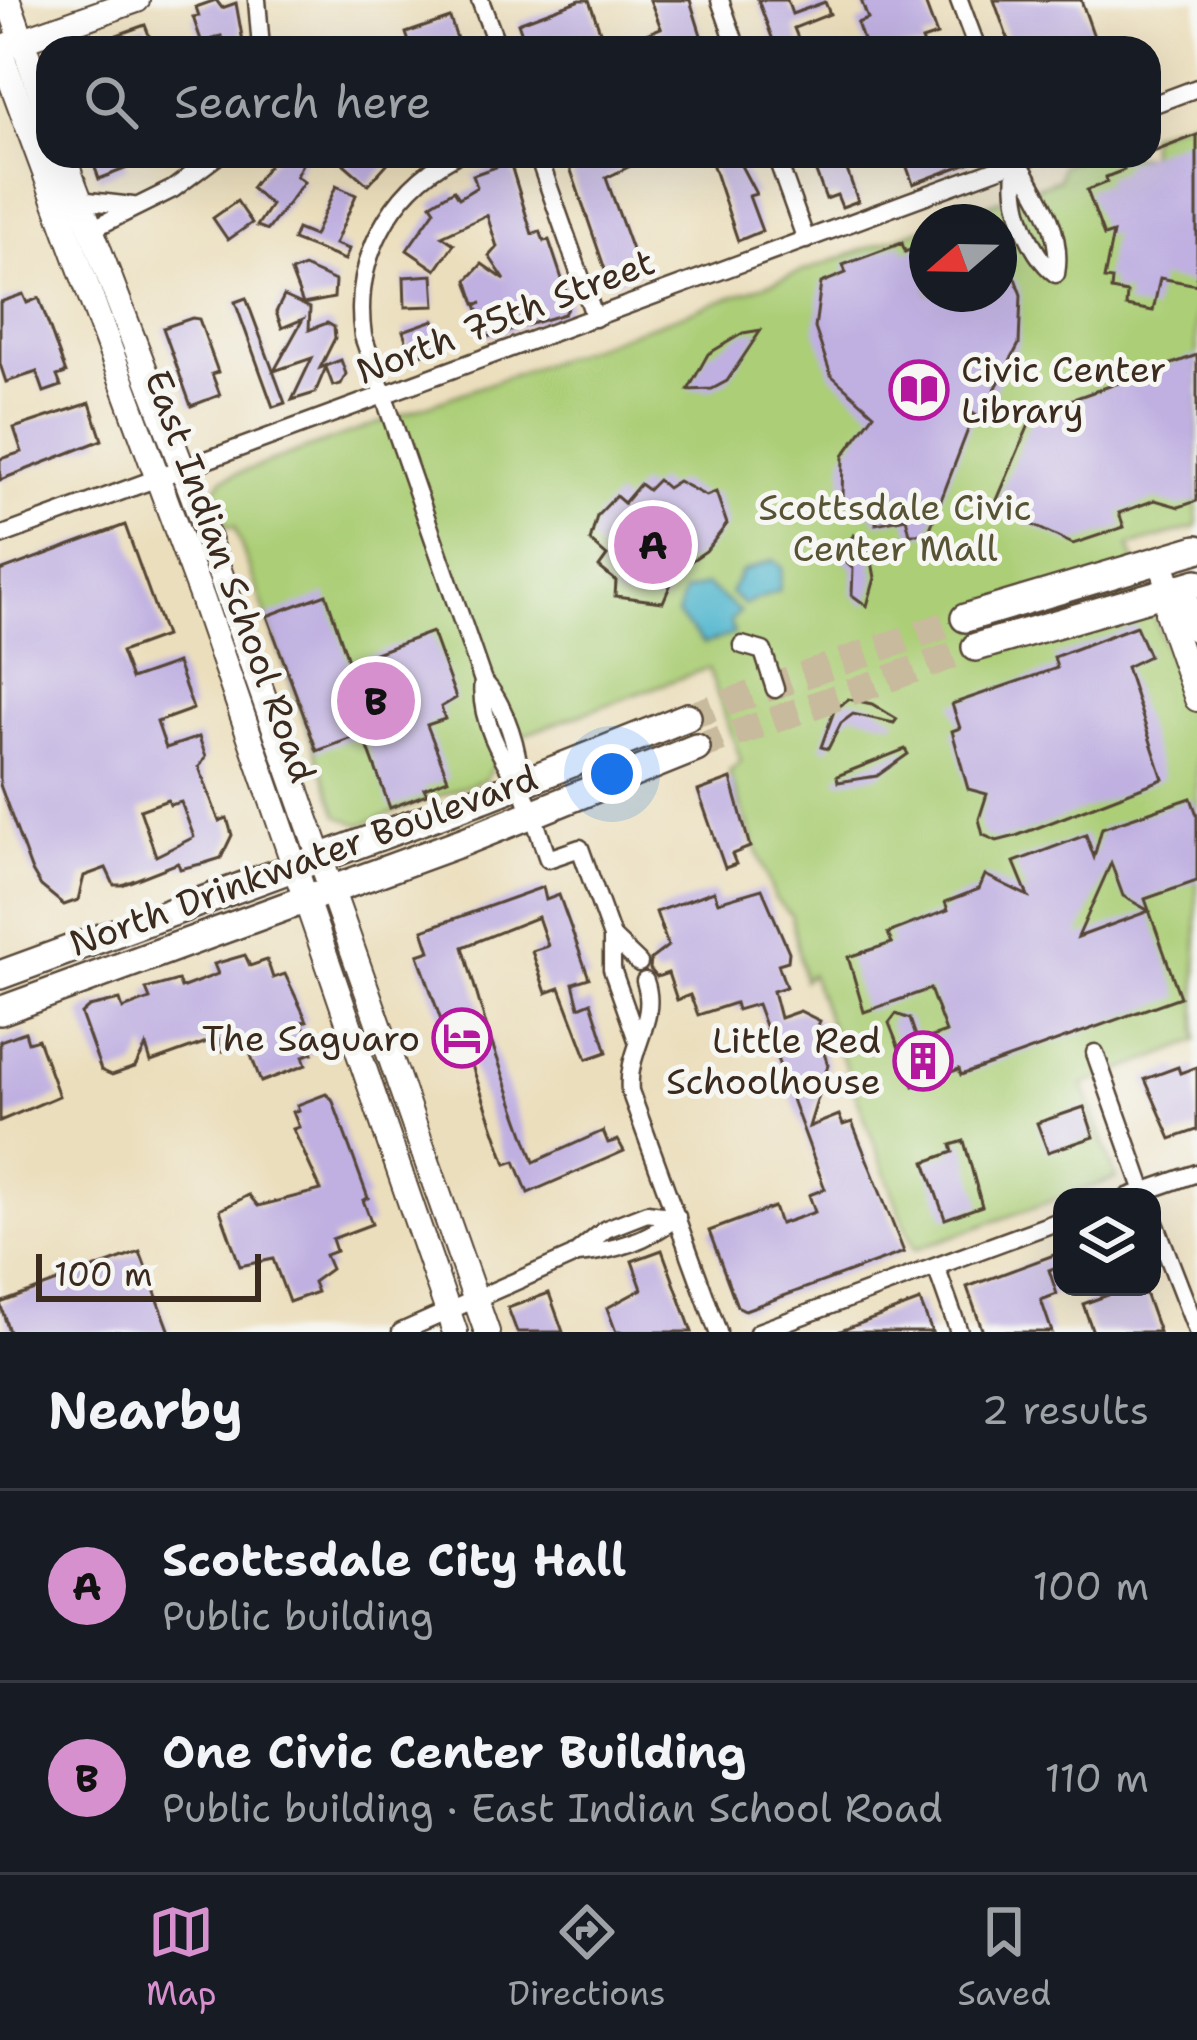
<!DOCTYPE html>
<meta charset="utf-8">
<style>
:root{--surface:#171b24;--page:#20242c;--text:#f1f3f6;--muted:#9ea1a6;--line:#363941;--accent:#d690ce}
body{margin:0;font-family:"Shantell Sans",sans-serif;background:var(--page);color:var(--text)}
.controls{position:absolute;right:36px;bottom:36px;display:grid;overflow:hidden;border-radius:24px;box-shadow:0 12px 48px #0002}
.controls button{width:108px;height:108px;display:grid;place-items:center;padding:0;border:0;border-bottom:3px solid var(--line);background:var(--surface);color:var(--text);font:60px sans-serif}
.compass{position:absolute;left:909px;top:204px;width:108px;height:108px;border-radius:50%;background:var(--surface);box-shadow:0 12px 48px #0002;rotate:250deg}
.scale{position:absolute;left:36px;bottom:30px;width:225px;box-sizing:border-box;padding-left:12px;border:6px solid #3b2a1e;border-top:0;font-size:33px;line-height:42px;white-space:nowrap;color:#3b2a1e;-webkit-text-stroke:9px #f6f6f2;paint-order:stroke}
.you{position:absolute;left:612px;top:774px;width:42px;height:42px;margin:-30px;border:9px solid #fff;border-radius:50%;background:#1a73e8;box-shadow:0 0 0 18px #1a73e833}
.badge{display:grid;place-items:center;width:78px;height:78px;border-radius:50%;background:var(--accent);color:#111;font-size:39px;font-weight:700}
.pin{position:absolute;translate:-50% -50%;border:6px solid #fff;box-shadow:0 3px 12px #0006}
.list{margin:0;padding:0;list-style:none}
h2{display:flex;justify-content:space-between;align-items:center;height:156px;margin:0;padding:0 48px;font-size:51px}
h2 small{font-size:39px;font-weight:400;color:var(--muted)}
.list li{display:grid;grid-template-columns:78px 1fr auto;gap:36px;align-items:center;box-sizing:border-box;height:192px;padding:0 48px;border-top:3px solid var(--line)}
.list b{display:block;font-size:45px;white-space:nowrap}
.list p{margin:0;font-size:39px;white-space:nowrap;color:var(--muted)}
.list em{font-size:39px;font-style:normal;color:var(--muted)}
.icon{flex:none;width:66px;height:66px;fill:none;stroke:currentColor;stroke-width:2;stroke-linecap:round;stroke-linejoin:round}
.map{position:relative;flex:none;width:1197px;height:1332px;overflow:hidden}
.search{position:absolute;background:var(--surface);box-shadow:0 12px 48px #0002;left:36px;right:36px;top:36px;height:132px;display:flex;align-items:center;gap:30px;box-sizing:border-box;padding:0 42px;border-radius:36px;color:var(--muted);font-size:45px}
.sheet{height:540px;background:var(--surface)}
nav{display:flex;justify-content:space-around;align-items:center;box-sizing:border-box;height:168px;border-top:3px solid var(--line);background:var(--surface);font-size:33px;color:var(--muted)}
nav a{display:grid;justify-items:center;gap:6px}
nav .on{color:var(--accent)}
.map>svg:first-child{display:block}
.green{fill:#abce76;stroke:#737c4a;stroke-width:3}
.water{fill:#4fb6cd;stroke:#457076;stroke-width:3}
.building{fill:#c0b0e1;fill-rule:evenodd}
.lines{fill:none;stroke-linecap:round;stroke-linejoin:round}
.primary-tunnel{stroke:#c8ba9c;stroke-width:27;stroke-dasharray:27 14;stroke-linecap:butt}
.street-casing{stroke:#554536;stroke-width:21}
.secondary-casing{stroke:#554536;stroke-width:28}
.primary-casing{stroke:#554536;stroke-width:32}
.street{stroke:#fff;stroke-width:16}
.secondary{stroke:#fff;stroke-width:24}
.primary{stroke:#fff;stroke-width:27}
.labels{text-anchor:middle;stroke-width:10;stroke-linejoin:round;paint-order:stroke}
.street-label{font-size:36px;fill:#3b2a1e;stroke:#f6f6f2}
.poi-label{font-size:36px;fill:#3b2a1e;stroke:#f6f6f2;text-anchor:end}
.park-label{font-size:36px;fill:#575334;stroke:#f6f6f2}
</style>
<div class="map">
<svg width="1197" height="1332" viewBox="0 0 1197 1332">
<rect width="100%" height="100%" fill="#f6f6f2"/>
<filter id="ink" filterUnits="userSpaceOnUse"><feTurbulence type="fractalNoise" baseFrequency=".00833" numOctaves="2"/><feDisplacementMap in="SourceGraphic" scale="24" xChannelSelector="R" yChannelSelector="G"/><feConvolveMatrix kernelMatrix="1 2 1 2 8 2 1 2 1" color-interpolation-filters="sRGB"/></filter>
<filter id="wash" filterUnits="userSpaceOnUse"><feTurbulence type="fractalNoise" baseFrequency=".004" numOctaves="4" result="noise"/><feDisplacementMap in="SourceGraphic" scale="48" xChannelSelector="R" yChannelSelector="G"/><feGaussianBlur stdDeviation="2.7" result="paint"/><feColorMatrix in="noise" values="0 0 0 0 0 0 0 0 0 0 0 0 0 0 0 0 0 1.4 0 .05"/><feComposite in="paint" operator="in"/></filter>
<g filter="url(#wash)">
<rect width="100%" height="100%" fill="#ebdebc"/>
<polygon class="green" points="1197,117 1197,527 1129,546 1197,739 1197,1041 1083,1085 1116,1178 914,1250 811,974 804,980 791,915 775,899 731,779 729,772 741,761 708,668 493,746 496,759 486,779 360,825 338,815 234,526 227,528 214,491 222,479 927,227 927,294 999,294 999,222 941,222 1059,179 1062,165 1088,156 1149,156 1149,134"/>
<g class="water">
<polygon points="773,560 782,568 779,591 744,605 730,593 741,572"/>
<polygon points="706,585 740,612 730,621 734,634 704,644 677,615 684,592"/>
</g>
<g id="blocks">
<g class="building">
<polygon points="216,0 222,8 236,3 243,42 226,48 221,36 202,43 193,17 199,16 196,7"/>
<polygon points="580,0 589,0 606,48 527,48 518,23"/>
<polygon points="650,0 690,0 705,48 664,48 661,42 612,48 661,28"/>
<polygon points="758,0 787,0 792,14 825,2 830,14 794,28 802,48 776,48"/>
<polygon points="861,0 924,0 937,35 922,40 925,48 866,48 857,23 868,19"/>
<polygon points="994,0 1081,0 1098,48 1011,48"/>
<polygon points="450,18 460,48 411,48 406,33"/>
<polygon points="145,25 154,48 121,48 117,35"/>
<polygon points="1197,135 1197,285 1160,278 1153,311 1126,306 1127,293 1111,290 1112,280 1104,279 1113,233 1104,236 1087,190 1107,182 1106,177 1124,170 1122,164"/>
<polygon points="91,156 123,156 127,168 99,179"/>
<polygon points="276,156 306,156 296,176 304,182 268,230 257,226 271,205 251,188"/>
<polygon points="351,156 394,156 368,185 344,164"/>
<polygon points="566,156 651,156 606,178 640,272 610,284"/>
<polygon points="723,156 736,156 756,194 749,196 762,231 738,241 711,160"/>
<polygon points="810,156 842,156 858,201 842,207 837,195 826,199"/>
<polygon points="903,156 984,156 984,157 913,184"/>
<polygon points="510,162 532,234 540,231 544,241 549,240 570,303 564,314 488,337 476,305 482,303 475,304 467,280 482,264 505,280 489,256 497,247 487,215 442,236 454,244 436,270 407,250 435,210 431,204 454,190 459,198 477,187 473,175"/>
<polygon points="336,186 356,195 335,244 349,249 345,260 293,240 297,229 314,236"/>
<polygon points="237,201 252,223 228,240 213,218"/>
<polygon points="902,243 905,252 919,246 922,253 927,250 927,294 999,294 999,283 1015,278 1021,295 1019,344 980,418 974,414 928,534 910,534 906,518 876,524 876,518 842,498 843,456 874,414 831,375 815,328 821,283 846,273 843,265"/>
<polygon points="304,267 335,281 334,298 303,304 291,272"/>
<polygon points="433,275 435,306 405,307 404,277"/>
<polygon points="23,294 27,303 39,298 66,373 57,376 61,386 44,392 37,372 6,382 0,364 0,302"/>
<polygon points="284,296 310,308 309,330 327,323 334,327 335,338 320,368 341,360 346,374 341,384 333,386 326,367 315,393 292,400 312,358 274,371 303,319 282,328 276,312"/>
<polygon points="246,298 285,403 273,407 235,302"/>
<polygon points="192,318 199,319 218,372 212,374 220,395 191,406 163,328"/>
<polygon points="434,320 444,347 412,358 403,331"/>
<polygon points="761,330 727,381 712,389 688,390 708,354 743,333"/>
<polygon points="1197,355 1197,501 1179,507 1155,500 1119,513 1124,527 1073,544 994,507 1034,413"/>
<polygon points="90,403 102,440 0,480 0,459 22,452 14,428"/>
<polygon points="658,480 667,488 678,481 706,496 716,492 727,524 706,551 688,563 682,558 663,602 615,596 616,581 599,567 607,556 590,541 597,516 616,496 624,503 640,484 648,490"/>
<path d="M125,525L165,636L121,652L131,679L177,663L193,709L157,722L166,748L199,737L206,757L199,767L219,821L227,818L232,835L221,858L205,863L180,869L178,863L122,885H114L106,868L84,876L78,900L64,905L41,886L31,869L0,785V571ZM168,800L170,805L181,802L194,837L156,856L140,810Z"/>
<polygon points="854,535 870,550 875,578 867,606 852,595 853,569 837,554"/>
<polygon points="326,594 349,663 432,632 456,698 441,707 445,719 427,725 448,779 424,788 427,794 390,808 363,734 317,751 267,616"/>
<polygon points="1136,626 1149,656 1126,667 1163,779 1016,836 997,841 983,835 979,819 987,794 968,789 966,782 952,731 960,728 952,704 1057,668 1054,657"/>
<polygon points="848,699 872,704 897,719 894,723 853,714 841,723 828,749 821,747 834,711"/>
<polygon points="905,749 908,754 877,776 838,782 837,776"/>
<polygon points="731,779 750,847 732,854 736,864 725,868 698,791"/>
<path d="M1191,798L1197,815V881L1145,899L1180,997L961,1075L959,1069L914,1086L889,1023L896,1014L910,1019L918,1042L946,1032L930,989L864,1012L848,957L892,943L888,933L948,910L945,902L979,889L985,875L1028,896L1014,862L1086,835L1094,857L1102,828ZM1111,863L1123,896L1149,911L1078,937Z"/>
<polygon points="543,887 546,900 559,895 589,978 573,983 579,1007 591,1002 607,1052 587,1059 560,988 546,993 532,951 548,946 538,917 463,947 488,1032 534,1162 603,1131 608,1143 618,1140 624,1151 528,1193 515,1161 506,1164 468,1054 463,1057 458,1043 450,1046 418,955 430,951 423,930"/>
<polygon points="762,889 789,952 788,961 778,964 786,987 773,991 780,1018 800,1011 820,1021 816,1030 828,1065 809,1127 839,1115 843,1125 852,1122 904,1252 745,1310 737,1306 709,1231 774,1207 780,1224 815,1212 809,1195 825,1189 757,1004 737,1010 735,1003 698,1015 690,995 677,1000 668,973 657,977 650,969 651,959 668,946 656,912 714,891 718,902"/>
<polygon points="245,955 250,966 267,960 273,978 285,974 307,1021 302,1022 313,1053 303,1056 306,1065 261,1082 246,1042 223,1051 218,1038 151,1062 146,1046 135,1067 112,1075 101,1070 81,1014 89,1007 120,1000 123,1009 150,999 146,989 178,980 181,988 218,974 214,964"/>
<polygon points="25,1032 28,1042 38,1039 59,1096 0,1121 0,1041"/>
<polygon points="1178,1067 1180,1073 1197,1067 1197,1130 1171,1139 1145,1079"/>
<polygon points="326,1094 332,1099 368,1198 363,1200 372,1224 332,1239 336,1251 325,1255 331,1269 313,1282 317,1292 289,1302 273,1259 240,1266 220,1210 249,1195 258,1206 321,1190 293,1129 299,1127 293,1112 299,1110 297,1105"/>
<polygon points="1084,1107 1094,1137 1048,1152 1037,1123"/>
<polygon points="964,1141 982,1206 945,1219 925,1162 953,1152 951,1145"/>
<polygon points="662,1250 692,1332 616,1332 607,1308 642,1289 632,1261"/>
<polygon points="140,1252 170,1332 9,1332 0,1303"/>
<polygon points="1062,1252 1062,1265 1049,1270 1057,1294 1041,1300 1052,1332 983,1332 967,1287"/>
<polygon points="1105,1287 1143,1287 1159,1332 1093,1332 1083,1304 1108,1295"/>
<polygon points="549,1293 563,1332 517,1332 508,1308"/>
<polygon points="920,1301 932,1332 841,1332 840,1331"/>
</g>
</g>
</g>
<g filter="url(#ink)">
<use href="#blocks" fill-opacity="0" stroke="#554536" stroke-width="3"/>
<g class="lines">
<g class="primary-tunnel">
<polyline points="687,717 965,618"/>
<polyline points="696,748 976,647"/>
</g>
<defs>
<g id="street">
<polyline points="257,0 261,48"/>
<polyline points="480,0 498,48"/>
<polyline points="720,0 737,48"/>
<polyline points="959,0 977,48"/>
<polyline points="1149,106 1197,88"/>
<path d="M454,156C389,191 352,262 363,336L483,681C478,718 502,758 520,787C533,808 539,835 548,859L580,848L612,937V969L637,1040"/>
<polyline points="538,156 595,318"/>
<polyline points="776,156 806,240"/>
<path d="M1015,156C1035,191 1064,229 1056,274C1028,254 1008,195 1018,163"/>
<polyline points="80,200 133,206"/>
<polyline points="92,229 173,189 217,156"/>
<polyline points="0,536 1032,156"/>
<polyline points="742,645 763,651 775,689"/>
<path d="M483,681C505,703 521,754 519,785"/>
<polyline points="612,937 639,963"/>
<path d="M645,981C659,1020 626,1050 630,1091L718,1332"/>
<polyline points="1095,1053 1146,1197"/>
<polyline points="1128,1197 1197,1173"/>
<polyline points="1152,1215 1197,1331"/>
<path d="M578,1254C617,1250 646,1241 677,1217"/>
<polyline points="936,1267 959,1332"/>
<polyline points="401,1332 573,1256 606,1229 647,1213 677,1217"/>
<polyline points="758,1332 1062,1220"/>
</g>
<g id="secondary">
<polyline points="8,0 48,114"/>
<polyline points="0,48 137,0"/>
<polyline points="0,51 202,598 455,1332"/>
<polyline points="63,156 193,496 487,1332"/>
<polyline points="1160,560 1171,591 1167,613 1197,699"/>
<polyline points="1171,591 1187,604 1197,630"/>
</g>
<g id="primary">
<polyline points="965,618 1197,549"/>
<polyline points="976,647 1197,583"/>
<polyline points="0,975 489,796 687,717"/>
<polyline points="0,1011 465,841 696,748"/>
</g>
</defs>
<use href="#street" class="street-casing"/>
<use href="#secondary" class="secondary-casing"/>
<use href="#primary" class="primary-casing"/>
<use href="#street" class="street"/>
<use href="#secondary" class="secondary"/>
<use href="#primary" class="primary"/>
</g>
</g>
<defs>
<symbol id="library-ring" viewBox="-11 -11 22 22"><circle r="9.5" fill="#f6f6f2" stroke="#b5179e" stroke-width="1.5"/><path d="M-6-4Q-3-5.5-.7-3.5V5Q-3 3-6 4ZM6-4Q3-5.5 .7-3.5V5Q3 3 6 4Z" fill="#b5179e"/></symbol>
<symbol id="hotel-ring" viewBox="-11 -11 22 22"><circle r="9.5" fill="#f6f6f2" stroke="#b5179e" stroke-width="1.5"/><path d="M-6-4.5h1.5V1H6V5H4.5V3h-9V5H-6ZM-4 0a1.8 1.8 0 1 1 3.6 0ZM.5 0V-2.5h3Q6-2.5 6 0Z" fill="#b5179e"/></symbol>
<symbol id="building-ring" viewBox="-11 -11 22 22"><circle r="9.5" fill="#f6f6f2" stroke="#b5179e" stroke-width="1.5"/><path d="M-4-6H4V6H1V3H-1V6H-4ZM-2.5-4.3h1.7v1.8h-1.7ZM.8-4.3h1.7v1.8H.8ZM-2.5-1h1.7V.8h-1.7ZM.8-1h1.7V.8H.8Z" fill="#b5179e"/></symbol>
</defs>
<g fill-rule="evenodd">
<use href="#library-ring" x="886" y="357" width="66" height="66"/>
<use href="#hotel-ring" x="429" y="1005" width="66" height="66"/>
<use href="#building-ring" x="890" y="1028" width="66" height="66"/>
</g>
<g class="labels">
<g class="street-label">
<text transform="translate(505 316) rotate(-21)" y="13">North 75th Street</text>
<text transform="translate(231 576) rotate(70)" y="13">East Indian School Road</text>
<text transform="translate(303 860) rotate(-20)" y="13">North Drinkwater Boulevard</text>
</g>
<g class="poi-label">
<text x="961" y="382" text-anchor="start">Civic Center<tspan x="961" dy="41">Library</tspan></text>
<text x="420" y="1051">The Saguaro</text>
<text x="881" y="1053">Little Red<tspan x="881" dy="41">Schoolhouse</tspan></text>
</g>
<g class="park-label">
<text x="895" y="520">Scottsdale Civic<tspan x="895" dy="41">Center Mall</tspan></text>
</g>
</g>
</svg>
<div class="controls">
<button><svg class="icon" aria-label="layers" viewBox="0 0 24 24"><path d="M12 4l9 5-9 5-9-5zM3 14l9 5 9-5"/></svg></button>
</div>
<svg class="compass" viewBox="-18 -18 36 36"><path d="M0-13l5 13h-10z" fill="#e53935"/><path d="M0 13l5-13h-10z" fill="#9ea1a6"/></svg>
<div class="scale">100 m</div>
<div class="you"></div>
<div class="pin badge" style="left:653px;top:545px">A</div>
<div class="pin badge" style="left:376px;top:701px">B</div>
<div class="search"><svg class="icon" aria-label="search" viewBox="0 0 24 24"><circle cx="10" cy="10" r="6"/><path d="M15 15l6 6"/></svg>Search here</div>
</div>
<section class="sheet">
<h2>Nearby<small>2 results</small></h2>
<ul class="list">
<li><span class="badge">A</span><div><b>Scottsdale City Hall</b><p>Public building</p></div><em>100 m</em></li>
<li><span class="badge">B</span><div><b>One Civic Center Building</b><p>Public building · East Indian School Road</p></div><em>110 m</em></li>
</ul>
</section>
<nav>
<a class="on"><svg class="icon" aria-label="map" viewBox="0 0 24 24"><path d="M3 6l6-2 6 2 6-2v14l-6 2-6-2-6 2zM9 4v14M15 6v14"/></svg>Map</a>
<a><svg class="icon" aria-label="directions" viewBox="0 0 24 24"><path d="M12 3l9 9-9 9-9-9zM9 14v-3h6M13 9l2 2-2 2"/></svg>Directions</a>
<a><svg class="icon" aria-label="saved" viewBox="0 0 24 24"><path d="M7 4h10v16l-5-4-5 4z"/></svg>Saved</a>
</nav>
